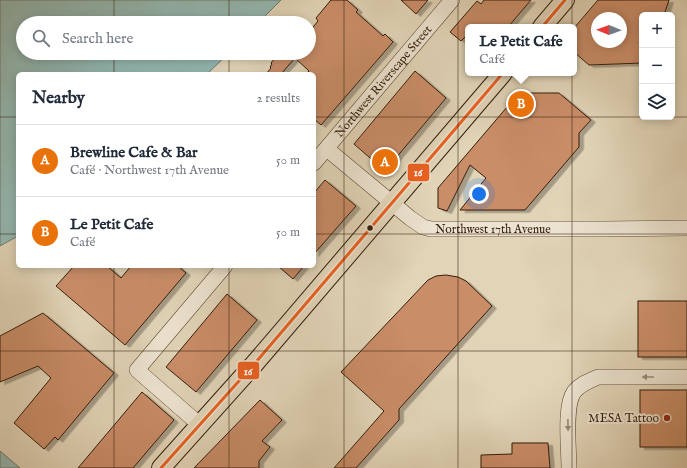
<!DOCTYPE html>
<meta charset="utf-8">
<style>
:root{--surface:#fff;--page:#f6f6f7;--text:#1f2937;--muted:#747a83;--line:#e0e1e3;--accent:#0b8043}
body{margin:0;font-family:"IM FELL English",serif;background:var(--page);color:var(--text)}
.controls{position:absolute;right:12px;top:12px;display:grid;overflow:hidden;border-radius:6px;box-shadow:0 2px 10px #0003}
.controls button{width:36px;height:36px;display:grid;place-items:center;padding:0;border:0;border-bottom:1px solid var(--line);background:var(--surface);color:var(--text);font:20px sans-serif}
.compass{position:absolute;left:591px;top:12px;width:36px;height:36px;border-radius:50%;background:var(--surface);box-shadow:0 2px 10px #0003;rotate:271deg}
.you{position:absolute;left:479px;top:194px;width:14px;height:14px;margin:-10px;border:3px solid #fff;border-radius:50%;background:#1a73e8;box-shadow:0 0 0 6px #1a73e833}
.badge{display:grid;place-items:center;width:26px;height:26px;border-radius:50%;background:var(--accent);color:#fff;font-size:13px;font-weight:700}
.pin{position:absolute;translate:-50% -50%;border:2px solid #fff;box-shadow:0 1px 4px #0006}
.popup{position:absolute;left:465px;top:24px;width:112px;height:52px;box-sizing:border-box;display:grid;place-content:center;border-radius:6px;background:var(--surface);filter:drop-shadow(0 1px 3px #0005);font-size:13px;white-space:nowrap;color:var(--muted)}
.popup b{font-size:15px;color:var(--text)}
.popup::after{content:'';position:absolute;left:50%;top:100%;margin-left:-8px;border:8px solid transparent;border-top-color:var(--surface)}
.list{margin:0;padding:0;list-style:none}
h2{display:flex;justify-content:space-between;align-items:center;height:52px;margin:0;padding:0 16px;font-size:17px}
h2 small{font-size:13px;font-weight:400;color:var(--muted)}
.list li{display:grid;grid-template-columns:26px 1fr auto;gap:12px;align-items:center;box-sizing:border-box;height:72px;padding:0 16px;border-top:1px solid var(--line)}
.list b{display:block;font-size:15px;white-space:nowrap}
.list p{margin:0;font-size:13px;white-space:nowrap;color:var(--muted)}
.list em{font-size:13px;font-style:normal;color:var(--muted)}
.icon{flex:none;width:22px;height:22px;fill:none;stroke:currentColor;stroke-width:2;stroke-linecap:round;stroke-linejoin:round}
.map{position:relative;flex:none;width:687px;height:468px;overflow:hidden}
.search{position:absolute;background:var(--surface);box-shadow:0 2px 10px #0003;left:16px;top:16px;width:300px;height:44px;display:flex;align-items:center;gap:10px;box-sizing:border-box;padding:0 14px;border-radius:22px;color:var(--muted);font-size:15px}
.panel{position:absolute;background:var(--surface);box-shadow:0 2px 10px #0003;left:16px;top:72px;width:300px;height:196px;border-radius:6px}
.map>svg:first-child{display:block}
.water{fill:#94b8b1;stroke:#6e7a6f}
.building{fill:#c98d68;stroke:#351d0c;fill-rule:evenodd;filter:url(#shadow)}
.lines{fill:none;stroke-linecap:round;stroke-linejoin:round}
.minor-casing{stroke:#604b37;stroke-width:16}
.major-casing{stroke:#351d0c;stroke-width:20}
.minor{stroke:#ece3d0;stroke-width:15}
.major{stroke:#e1d4b7;stroke-width:18}
.bus-1-casing{stroke:#ece3d0;stroke-width:6}
.bus-1{stroke:#e96121;stroke-width:3}
.oneway{fill:#9a8a78}
.grid{fill:none;stroke:#351d0c;stroke-width:1;stroke-opacity:0.55}
.bus-dot{fill:#351d0c;stroke:#ece3d0;stroke-width:1.5}
.poi-dot{fill:#8f2418;stroke:#ece3d0;stroke-width:1.5}
.labels{text-anchor:middle;stroke-width:3.5;stroke-linejoin:round;paint-order:stroke}
.street-label{font-size:12px;fill:#351d0c;stroke:#ece3d0}
.poi-label{font-size:12px;fill:#351d0c;stroke:#ece3d0;text-anchor:end}
.line-badge{stroke:#ece3d0;stroke-width:1.5}
.badge-label{font-size:11px;text-anchor:middle;font-weight:bold;fill:#fff}
</style>
<div class="map">
<svg width="687" height="468" viewBox="0 0 687 468">
<defs>
<filter id="shadow"><feDropShadow dx="4.5" dy="2.5" stdDeviation="0" flood-color="#0004"/></filter>
</defs>
<rect width="100%" height="100%" fill="#e1d4b7"/>
<filter id="stains"><feTurbulence type="fractalNoise" baseFrequency=".005" numOctaves="4"/><feColorMatrix values="0 0 0 0 .2 0 0 0 0 .09 0 0 0 0 .02 0 0 0 .5 -.17"/></filter>
<radialGradient id="worn" r=".72"><stop offset=".6" stop-color="#630" stop-opacity="0"/><stop offset="1" stop-color="#630" stop-opacity=".3"/></radialGradient>
<g class="water">
<polygon points="0,0 281,0 258,23 23,23 23,53 229,53 207,74 18,74 18,236 0,246"/>
<polygon points="0,451 20,468 0,468"/>
</g>
<g class="building">
<polygon points="331,0 347,0 358,10 356,12 383,36 385,34 393,42 321,125 314,119 314,74 311,74 308,72 309,71 295,58 281,74 266,74 271,68 270,67 272,64 271,63 279,53 309,53 309,32 318,21 316,18"/>
<polygon points="401,0 428,0 416,14"/>
<polygon points="484,0 531,0 508,27 468,27 468,34 461,41 450,32 477,1 481,4"/>
<path d="M598,0H669L664,15H642V63L589,65L574,52V28ZM597,18H621V42H597Z"/>
<polygon points="415,71 446,98 385,171 354,144"/>
<polygon points="519,93 559,93 591,120 579,133 579,147 525,210 460,210 486,178 470,165 447,211 438,208 438,188"/>
<polygon points="325,180 356,206 314,254 314,193"/>
<polygon points="74,266 107,266 121,278 131,266 178,266 186,273 125,345 56,286"/>
<polygon points="278,266 304,266 293,279"/>
<polygon points="446,275 458,277 466,281 492,306 399,409 399,420 356,468 334,468 384,411 341,372 428,280 436,276"/>
<polygon points="227,294 257,320 196,392 166,367"/>
<rect x="638" y="301" width="49" height="56"/>
<polygon points="43,313 114,373 58,440 55,437 44,449 14,423 51,378 38,366 0,382 0,336"/>
<rect x="640" y="390" width="47" height="57"/>
<polygon points="142,392 174,420 133,468 78,468"/>
<polygon points="260,400 282,420 262,441 270,447 259,461 259,468 194,468"/>
<polygon points="512,443 548,443 550,468 481,468 481,455 512,454"/>
</g>
<g class="lines">
<defs>
<g id="minor">
<path id="s1" d="M327,149L410,218L423,227L431,229H605L687,228"/>
<path id="s2" d="M314,163L452,0"/>
<polyline points="200,425 137,370 225,266"/>
<path d="M569,468C569,450 564,406 574,392C580,384 589,381 598,377H687"/>
</g>
<g id="major">
<polyline points="542,27 565,0"/>
<polyline points="161,468 256,362 503,73"/>
</g>
</defs>
<use href="#minor" class="minor-casing"/>
<use href="#major" class="major-casing"/>
<use href="#minor" class="minor"/>
<use href="#major" class="major"/>
<defs>
<g id="bus-1">
<polyline points="542,27 565,0"/>
<polyline points="161,468 256,362 503,73"/>
</g>
</defs>
<use href="#bus-1" class="bus-1-casing"/>
<use href="#bus-1" class="bus-1"/>
</g>
<defs><path id="oneway-solid" d="M-6-.8H1V-3.2L6.5 0L1 3.2V.8H-6Z"/></defs>
<g class="oneway">
<use href="#oneway-solid" transform="translate(648 377) rotate(180)"/>
<use href="#oneway-solid" transform="translate(568 425) rotate(89)"/>
</g>
<path class="grid" d="M114,0V23M229,0V23M344,0V468M458,0V468M572,0V468M114,53V74M229,53V74M0,117H18M314,117H642M642,117H672M672,117H687M0,234H18M314,234H687M114,266V468M229,266V468M0,351H687"/>
<circle class="bus-dot" cx="370" cy="228" r="3.5"/>
<circle class="poi-dot" cx="667" cy="418" r="4"/>
<g class="labels">
<g class="street-label">
<text dy="4" stroke="none"><textPath href="#s2" startOffset="107">Northwest Riverscape Street</textPath></text>
<text dy="4" stroke="none"><textPath href="#s1" startOffset="194">Northwest 17th Avenue</textPath></text>
</g>
<g class="poi-label">
<text x="659" y="422">MESA Tattoo</text>
</g>
</g>
<g class="line-badge">
<rect x="407" y="163" width="23" height="19" rx="4" fill="#e96121"/>
<rect x="237" y="361" width="23" height="19" rx="4" fill="#e96121"/>
</g>
<g class="badge-label">
<text x="418" y="176">16</text>
<text x="248" y="375">16</text>
</g>
<rect width="100%" height="100%" filter="url(#stains)"/>
<rect width="100%" height="100%" fill="url(#worn)"/>
</svg>
<div class="controls">
<button>+</button>
<button>−</button>
<button><svg class="icon" aria-label="layers" viewBox="0 0 24 24"><path d="M12 4l9 5-9 5-9-5zM3 14l9 5 9-5"/></svg></button>
</div>
<svg class="compass" viewBox="-18 -18 36 36"><path d="M0-13l5 13h-10z" fill="#e53935"/><path d="M0 13l5-13h-10z" fill="#747a83"/></svg>
<div class="you"></div>
<div class="pin badge" style="left:385px;top:162px;background:#e8710a">A</div>
<div class="pin badge" style="left:521px;top:104px;background:#e8710a">B</div>
<div class="popup"><b>Le Petit Cafe</b>Café</div>
<div class="search"><svg class="icon" aria-label="search" viewBox="0 0 24 24"><circle cx="10" cy="10" r="6"/><path d="M15 15l6 6"/></svg>Search here</div>
<section class="panel">
<h2>Nearby<small>2 results</small></h2>
<ul class="list">
<li><span class="badge" style="background:#e8710a">A</span><div><b>Brewline Cafe &amp; Bar</b><p>Café · Northwest 17th Avenue</p></div><em>50 m</em></li>
<li><span class="badge" style="background:#e8710a">B</span><div><b>Le Petit Cafe</b><p>Café</p></div><em>50 m</em></li>
</ul>
</section>
</div>
